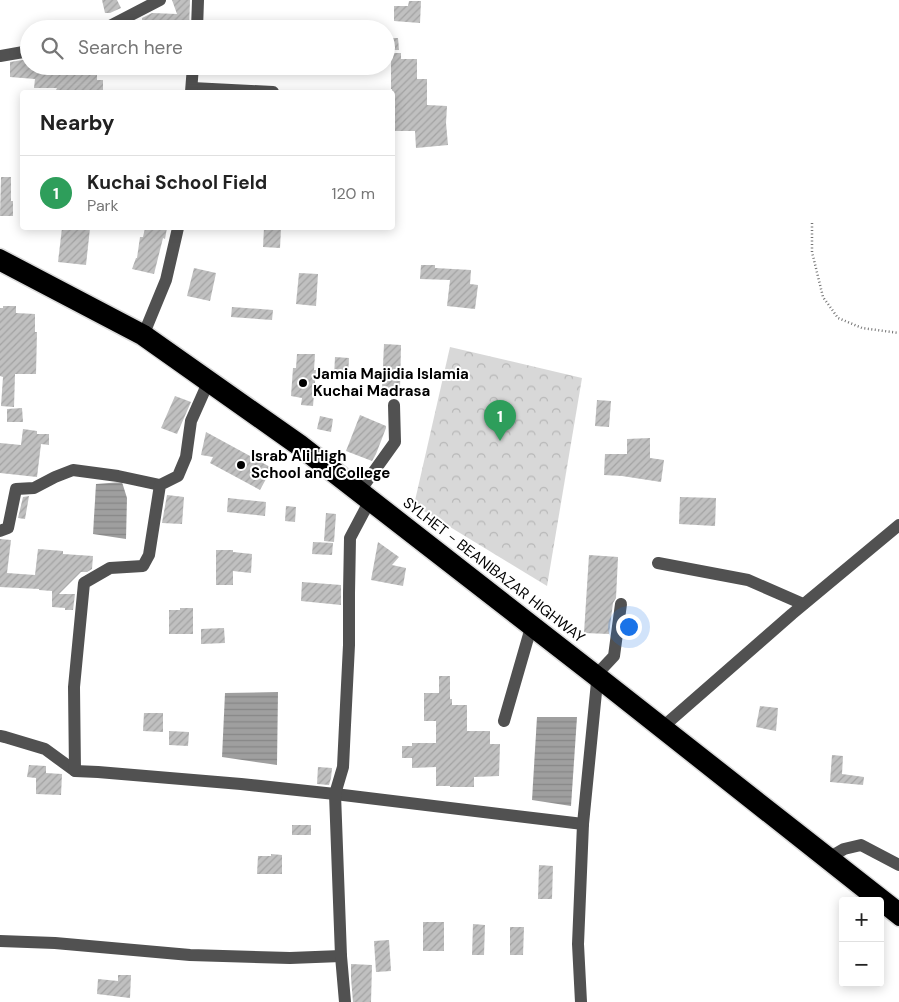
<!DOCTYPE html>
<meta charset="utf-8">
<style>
:root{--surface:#fff;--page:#f6f6f6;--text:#222;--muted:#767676;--line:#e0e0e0;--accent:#000}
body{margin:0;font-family:"DM Sans",sans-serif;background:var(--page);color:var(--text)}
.controls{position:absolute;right:15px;bottom:15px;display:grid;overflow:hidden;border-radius:5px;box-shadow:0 2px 12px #0003}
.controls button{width:45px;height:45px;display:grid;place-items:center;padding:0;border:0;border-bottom:1px solid var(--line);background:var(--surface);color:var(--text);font:25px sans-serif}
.you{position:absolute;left:628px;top:626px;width:18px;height:18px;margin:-12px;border:4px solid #fff;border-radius:50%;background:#1a73e8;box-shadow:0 0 0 8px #1a73e833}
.badge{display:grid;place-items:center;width:32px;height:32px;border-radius:50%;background:var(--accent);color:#fff;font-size:16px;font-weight:700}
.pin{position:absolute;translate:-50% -41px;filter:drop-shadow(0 1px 2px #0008)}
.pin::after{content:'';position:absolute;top:26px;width:18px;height:15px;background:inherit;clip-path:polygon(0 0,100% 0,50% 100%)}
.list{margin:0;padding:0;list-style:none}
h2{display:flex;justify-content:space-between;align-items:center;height:65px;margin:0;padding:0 20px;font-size:21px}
h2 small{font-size:16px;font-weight:400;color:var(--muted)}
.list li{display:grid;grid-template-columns:32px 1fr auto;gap:15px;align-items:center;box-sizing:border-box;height:75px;padding:0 20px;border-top:1px solid var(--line)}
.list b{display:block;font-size:19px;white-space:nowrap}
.list p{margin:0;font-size:16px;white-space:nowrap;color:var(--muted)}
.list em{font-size:16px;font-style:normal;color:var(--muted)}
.icon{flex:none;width:28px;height:28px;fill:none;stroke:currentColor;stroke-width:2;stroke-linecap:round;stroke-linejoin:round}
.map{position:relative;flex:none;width:899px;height:1002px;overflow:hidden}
.search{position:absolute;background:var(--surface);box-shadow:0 2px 12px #0003;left:20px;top:20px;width:375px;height:55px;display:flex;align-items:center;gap:12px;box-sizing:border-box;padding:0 18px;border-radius:28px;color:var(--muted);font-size:19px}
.panel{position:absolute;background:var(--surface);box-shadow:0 2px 12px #0003;left:20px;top:90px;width:375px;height:140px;border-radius:5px}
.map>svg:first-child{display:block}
.park{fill:url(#park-crowns)}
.water{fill:url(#water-rules)}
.building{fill:url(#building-hatch)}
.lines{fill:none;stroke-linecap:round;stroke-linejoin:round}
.major-casing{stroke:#dbdbdb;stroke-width:15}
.path{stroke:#737373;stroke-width:2.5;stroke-dasharray:1 2.5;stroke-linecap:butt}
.minor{stroke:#515151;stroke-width:12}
.major{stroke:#000;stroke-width:12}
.poi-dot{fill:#000;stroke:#fff;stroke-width:2}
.labels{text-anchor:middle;stroke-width:4;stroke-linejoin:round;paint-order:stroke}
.poi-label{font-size:15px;font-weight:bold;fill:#000;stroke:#fff;text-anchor:start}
.street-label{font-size:15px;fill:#000;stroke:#fff}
</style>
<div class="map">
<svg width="899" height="1002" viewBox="0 0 899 1002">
<defs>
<pattern id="park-crowns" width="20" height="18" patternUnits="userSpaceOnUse" patternTransform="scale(1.25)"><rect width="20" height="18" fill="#d8d8d8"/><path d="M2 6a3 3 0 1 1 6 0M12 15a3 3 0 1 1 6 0" fill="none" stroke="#b8b8b8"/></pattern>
<pattern id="water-rules" width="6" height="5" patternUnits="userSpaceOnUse" patternTransform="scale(1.25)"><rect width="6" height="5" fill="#9f9f9f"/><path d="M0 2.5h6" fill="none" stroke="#878787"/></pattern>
<pattern id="building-hatch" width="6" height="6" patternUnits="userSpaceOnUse" patternTransform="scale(1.25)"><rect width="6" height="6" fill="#c0c0c0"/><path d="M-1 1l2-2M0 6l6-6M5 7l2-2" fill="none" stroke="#a3a3a3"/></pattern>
</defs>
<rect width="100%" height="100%" fill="#fff"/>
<polygon class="park" points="450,347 582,378 547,586 414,505"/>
<g class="water">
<polygon points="122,482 127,498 126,539 93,534 96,484"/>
<polygon points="278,692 277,765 222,757 225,693"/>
<polygon points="537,717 577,717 571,806 532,800"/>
</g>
<g class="building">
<polygon points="102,0 117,0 121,8 110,13 105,13"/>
<polygon points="172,0 190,0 189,29 142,29 142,18 152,13 177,14"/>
<polygon points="409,1 421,1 420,23 394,21 394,6 408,6"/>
<polygon points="386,38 398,38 399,50 386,50"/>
<polygon points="391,53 401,53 401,59 417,59 417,79 427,79 427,105 447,106 446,123 448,145 416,148 415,131 392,131 392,89 391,89"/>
<polygon points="29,59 29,66 97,66 97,80 103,80 103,92 55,92 57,88 34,88 35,79 10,77 10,62"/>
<polygon points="1,177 11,177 11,201 13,201 13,216 0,216"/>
<polygon points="62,228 90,228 86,265 58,262"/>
<polygon points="145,228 167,228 165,239 163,238 154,274 132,269 136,258 137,258 140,237 143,237"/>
<polygon points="264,228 281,228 280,248 263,247"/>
<polygon points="421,265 435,265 435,268 471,270 470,284 478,285 475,309 447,306 450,280 420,279"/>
<polygon points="194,268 216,273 210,301 187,296"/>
<polygon points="299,273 318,274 316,306 296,304"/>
<polygon points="3,306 16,306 16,313 35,314 35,332 37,332 36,374 15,374 14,407 1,406 3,377 0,376 0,308 3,308"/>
<polygon points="232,307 273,310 272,320 231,317"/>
<polygon points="384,344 401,345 400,389 382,388"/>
<polygon points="297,354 315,354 314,370 316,370 313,406 301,405 302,398 291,396 293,368 296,368"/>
<polygon points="335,357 349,358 348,378 334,377"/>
<polygon points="175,396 191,402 177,434 161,428"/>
<polygon points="597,400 611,401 609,427 595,426"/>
<polygon points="22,408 23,422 7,422 7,409"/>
<polygon points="360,415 386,426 386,428 376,454 372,461 346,451"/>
<polygon points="320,416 333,419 331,432 317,429"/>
<polygon points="23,429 37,431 37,434 49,434 49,445 41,444 37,477 0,473 0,443 21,445"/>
<polygon points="206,432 272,468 260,490 210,463 213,457 201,455"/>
<polygon points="650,438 650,458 664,460 661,482 622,476 604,475 605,454 627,454 627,439"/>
<polygon points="167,495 184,497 182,524 162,523"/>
<polygon points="29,496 25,519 18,518 23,497"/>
<polygon points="680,497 716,498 715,526 679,524"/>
<polygon points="228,498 266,502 265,516 227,512"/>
<polygon points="286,506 296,507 295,522 285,521"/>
<polygon points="326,513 336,514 334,542 324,541"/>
<polygon points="0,539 11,540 7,573 35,575 38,549 63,551 63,554 93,556 92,569 87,572 81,572 59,594 75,594 73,610 65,610 65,608 52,607 52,591 39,590 39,589 0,587"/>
<polygon points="313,542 333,543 332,555 312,554"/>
<polygon points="378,542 399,557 392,565 406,568 403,586 371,580"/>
<polygon points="216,550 233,550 233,552 252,554 251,573 233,571 233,585 216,585"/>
<polygon points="589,555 618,557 616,598 613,603 609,634 584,633"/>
<polygon points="302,582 341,585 341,605 301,601"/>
<polygon points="180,608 193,608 193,634 169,634 169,610 180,610"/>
<polygon points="224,628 225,643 201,644 201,629"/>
<polygon points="439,676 450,676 450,699 452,699 452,705 467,705 467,731 490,731 490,744 500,744 499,776 474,777 474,787 450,787 450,786 436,786 436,767 412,768 412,758 402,758 402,746 412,746 412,743 436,743 436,721 424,721 424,693 439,693"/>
<polygon points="760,706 778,708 776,731 756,727"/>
<polygon points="144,713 163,713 163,732 143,731"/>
<polygon points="169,731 189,732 188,746 169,745"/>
<polygon points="832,755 843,756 842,774 864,777 863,785 830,782"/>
<polygon points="29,765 46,766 46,773 62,774 61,795 36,794 36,778 27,777"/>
<polygon points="318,767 332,768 331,778 329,785 317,784"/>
<rect x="292" y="825" width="19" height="10"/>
<polygon points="271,854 282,855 282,874 257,874 258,856 271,856"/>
<polygon points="539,865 553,866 552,899 538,899"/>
<rect x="423" y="922" width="21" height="29"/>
<polygon points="473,924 485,925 484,955 472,955"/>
<polygon points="510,927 524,927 523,955 510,955"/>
<polygon points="389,940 391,971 376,972 374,941"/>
<polygon points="351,964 372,965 371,1002 353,1002 351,978"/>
<polygon points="118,975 131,975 130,998 97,994 98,979 118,981"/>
</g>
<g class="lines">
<defs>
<g id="major">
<polyline points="0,255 145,331 303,442 602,675 899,908"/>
<polyline points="0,265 141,339 298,450 597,682 874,901"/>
<polyline points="880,905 899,920"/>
</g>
</defs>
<use href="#major" class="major-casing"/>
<polyline class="path" points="812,223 812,252 823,297 838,318 862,328 899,333"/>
<g class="minor">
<polyline points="104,29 160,0"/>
<polyline points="197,29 198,0"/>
<polyline points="0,56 29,51"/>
<polyline points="192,88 273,92"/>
<polyline points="191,92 193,66"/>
<polyline points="145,331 166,280 178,228"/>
<polyline points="362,488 395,442 394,405"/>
<polyline points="0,531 8,528 16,489 34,488 55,477 73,470 118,476 160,485"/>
<polyline points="658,563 748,580 803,604"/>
<polyline points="599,672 614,656 621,604"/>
<polyline points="504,721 530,631"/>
<polyline points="665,725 792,614 899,525"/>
<polyline points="0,736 5,737 45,749 75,771 98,772 241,784 335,794 583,824"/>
<polyline points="75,771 74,687 84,583 110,568 143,566 149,555 160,485 178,476 186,457 191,421 207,385"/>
<polyline points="832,856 844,849 861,845 899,865"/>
<polyline points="0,941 55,943 190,955 290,958 341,956"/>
<polyline points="345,1002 341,956 335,794 343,767 345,725 349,645 349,593 350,538 368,504"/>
<polyline points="581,1002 578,944 583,824 597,682"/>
</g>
<use href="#major" class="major"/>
</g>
<g class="poi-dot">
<circle cx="303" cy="383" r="5"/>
<circle cx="241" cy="465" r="5"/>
</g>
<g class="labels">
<g class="poi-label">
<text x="313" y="379">Jamia Majidia Islamia<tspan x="313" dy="17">Kuchai Madrasa</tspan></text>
<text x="251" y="461">Israb Ali High<tspan x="251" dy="17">School and College</tspan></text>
</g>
<g class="street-label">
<text transform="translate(494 570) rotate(38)" y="5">SYLHET - BEANIBAZAR HIGHWAY</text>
</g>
</g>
</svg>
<div class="controls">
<button>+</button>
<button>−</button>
</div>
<div class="you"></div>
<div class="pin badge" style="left:500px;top:441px;background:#2e9e5b">1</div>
<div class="search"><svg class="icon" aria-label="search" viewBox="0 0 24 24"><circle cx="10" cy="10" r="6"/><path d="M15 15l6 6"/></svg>Search here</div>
<section class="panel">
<h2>Nearby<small></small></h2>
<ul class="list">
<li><span class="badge" style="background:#2e9e5b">1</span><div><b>Kuchai School Field</b><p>Park</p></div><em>120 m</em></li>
</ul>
</section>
</div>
